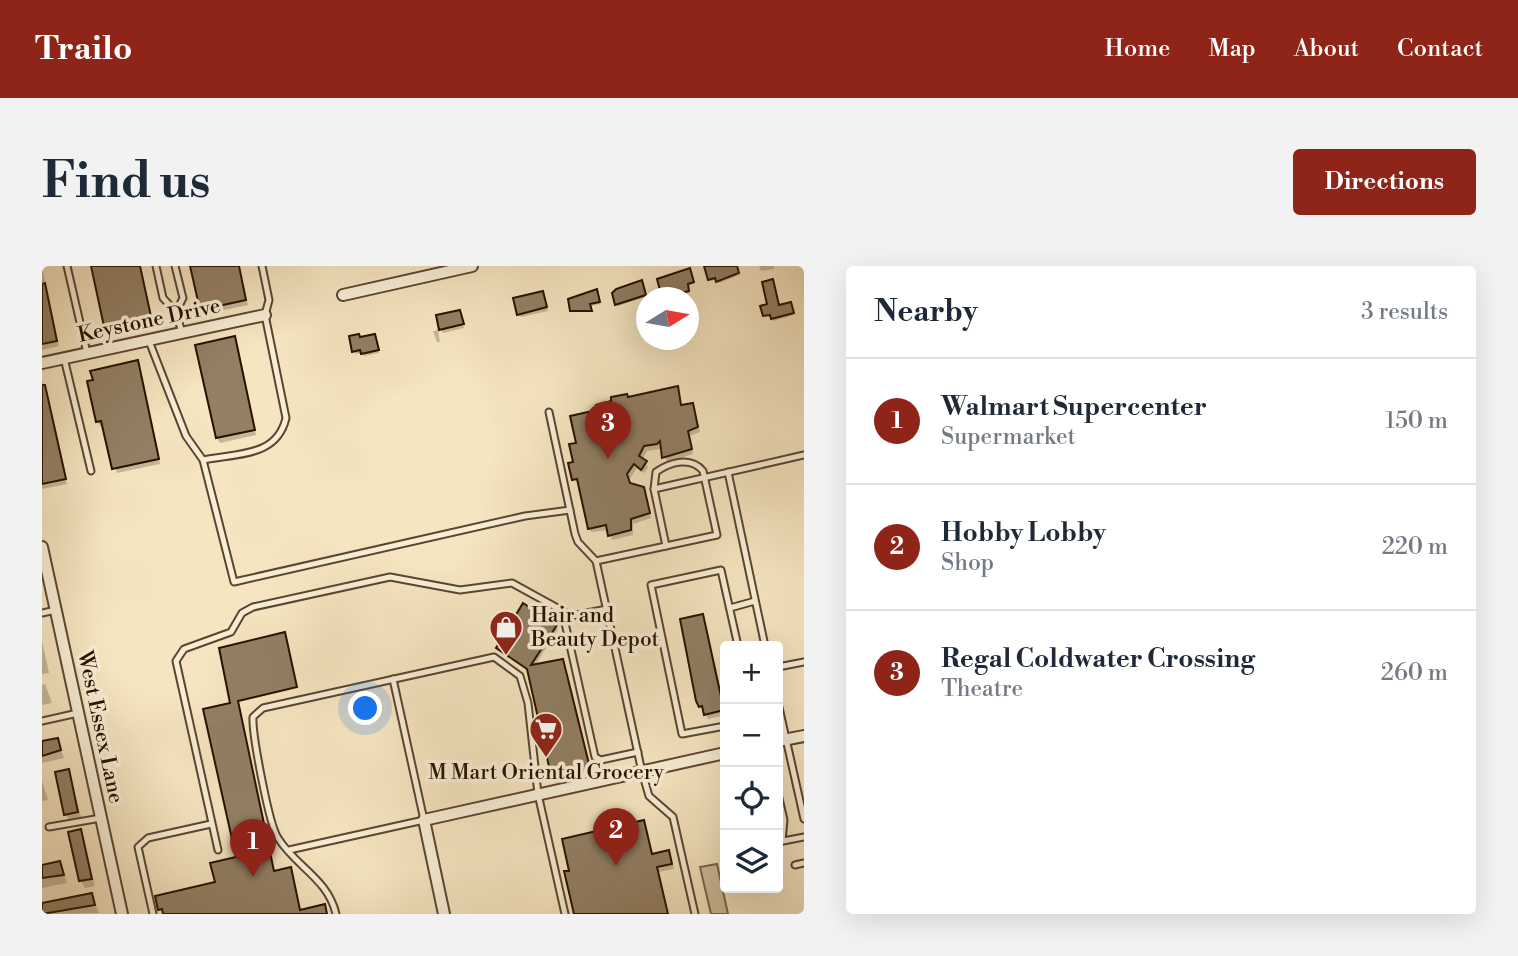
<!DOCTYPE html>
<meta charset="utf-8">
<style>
:root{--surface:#fff;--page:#f2f2f3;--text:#1f2937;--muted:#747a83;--line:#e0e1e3;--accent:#8f2418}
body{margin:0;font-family:"Libre Bodoni",serif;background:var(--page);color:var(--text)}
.controls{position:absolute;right:21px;bottom:21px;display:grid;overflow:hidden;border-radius:7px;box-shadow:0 7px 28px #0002}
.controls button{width:63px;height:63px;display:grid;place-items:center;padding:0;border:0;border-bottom:2px solid var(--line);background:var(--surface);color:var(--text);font:35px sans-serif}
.compass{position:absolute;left:594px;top:21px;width:63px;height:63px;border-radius:50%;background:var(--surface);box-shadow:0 7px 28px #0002;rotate:79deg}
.you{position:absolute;left:324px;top:443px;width:24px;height:24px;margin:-18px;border:5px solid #fff;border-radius:50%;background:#1a73e8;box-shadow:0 0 0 10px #1a73e833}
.badge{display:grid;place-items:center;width:46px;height:46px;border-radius:50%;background:var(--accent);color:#fff;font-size:23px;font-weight:700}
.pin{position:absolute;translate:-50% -58px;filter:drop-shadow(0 2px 4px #0008)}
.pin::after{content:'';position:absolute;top:37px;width:24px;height:21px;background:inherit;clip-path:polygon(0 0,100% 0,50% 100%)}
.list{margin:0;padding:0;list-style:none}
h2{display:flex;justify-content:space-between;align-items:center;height:91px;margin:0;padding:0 28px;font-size:30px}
h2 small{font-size:23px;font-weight:400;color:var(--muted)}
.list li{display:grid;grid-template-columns:46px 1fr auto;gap:21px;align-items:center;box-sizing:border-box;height:126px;padding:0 28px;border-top:2px solid var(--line)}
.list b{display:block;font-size:26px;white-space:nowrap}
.list p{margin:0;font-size:23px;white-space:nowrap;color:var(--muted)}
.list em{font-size:23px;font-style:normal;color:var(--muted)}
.icon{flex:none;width:38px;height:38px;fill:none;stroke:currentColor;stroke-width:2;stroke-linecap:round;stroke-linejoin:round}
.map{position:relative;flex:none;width:762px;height:648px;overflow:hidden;border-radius:7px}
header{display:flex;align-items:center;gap:42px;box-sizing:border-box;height:98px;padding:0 35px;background:var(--accent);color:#fff}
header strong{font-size:33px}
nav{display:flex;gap:38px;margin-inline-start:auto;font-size:24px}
.intro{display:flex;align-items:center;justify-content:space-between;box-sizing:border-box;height:168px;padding:0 42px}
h1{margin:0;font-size:49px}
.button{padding:18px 32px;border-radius:7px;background:var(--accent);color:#fff;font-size:24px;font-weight:700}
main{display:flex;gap:42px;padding:0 42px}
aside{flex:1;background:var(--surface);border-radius:7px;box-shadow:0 7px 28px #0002}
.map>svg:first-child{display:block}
.green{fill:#d2c19f;stroke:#7c6850;stroke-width:2}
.shadow{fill:#0003}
.building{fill:#927f64;stroke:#271000;stroke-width:2}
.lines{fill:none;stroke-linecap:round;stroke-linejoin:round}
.lane-casing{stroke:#5a4530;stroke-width:9}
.street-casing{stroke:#5a4530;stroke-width:14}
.lane{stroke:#f8eed6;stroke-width:5}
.street{stroke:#f8eed6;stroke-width:10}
.labels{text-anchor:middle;stroke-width:7;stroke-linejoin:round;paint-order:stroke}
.street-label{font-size:21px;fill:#271000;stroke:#f8eed6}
.poi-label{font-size:21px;fill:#271000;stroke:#f8eed6;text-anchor:start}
</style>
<header>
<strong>Trailo</strong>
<nav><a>Home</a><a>Map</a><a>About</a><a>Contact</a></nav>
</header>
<div class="intro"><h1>Find us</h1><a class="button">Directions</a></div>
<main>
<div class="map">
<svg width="762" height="648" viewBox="0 0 762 648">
<rect width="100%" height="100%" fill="#f5e5c0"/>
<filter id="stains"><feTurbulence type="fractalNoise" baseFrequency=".00286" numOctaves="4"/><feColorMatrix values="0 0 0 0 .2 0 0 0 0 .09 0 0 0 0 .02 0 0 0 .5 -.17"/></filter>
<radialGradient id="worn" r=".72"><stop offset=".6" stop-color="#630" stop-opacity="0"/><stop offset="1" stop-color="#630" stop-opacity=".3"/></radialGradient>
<polygon class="green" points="675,598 686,648 669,648 658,601"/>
<g class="shadow">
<polygon points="51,0 99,0 111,60 67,69"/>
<polygon points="150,0 197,0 206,39 162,48"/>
<polygon points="664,0 695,0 697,9 677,17 675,13 668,15"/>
<polygon points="717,0 732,0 732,3 719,5"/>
<polygon points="0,1 17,80 0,84"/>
<polygon points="648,5 652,18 645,20 647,27 621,32"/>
<polygon points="600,18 603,31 576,40 575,38"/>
<polygon points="554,25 558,38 548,40 549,46 531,46 537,29"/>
<polygon points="502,30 506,45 479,51 477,48"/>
<polygon points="750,39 752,49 731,55 730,50 722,50 727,40"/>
<polygon points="417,46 422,62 401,67 399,63"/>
<polygon points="396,64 398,76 395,76 391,65"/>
<polygon points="333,70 337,87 322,90 320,87 314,88 312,85"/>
<polygon points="192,72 214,169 178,177 175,172"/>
<polygon points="95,96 118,198 75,207 62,159 58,160 55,155"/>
<polygon points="0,116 4,121 25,218 0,223"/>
<polygon points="635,122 640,141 650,139 653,144 658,166 647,170 651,188 625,196 620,180 618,183 605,185 600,194 606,201 602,207 595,202 587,214 588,219 601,223 609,252 591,258 591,269 570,274 567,264 549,266 538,218 532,213 536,178 557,145 586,133"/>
<polygon points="660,350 683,449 666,453 656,434"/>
<polygon points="514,360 516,363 492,401 522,399 548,505 519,512 519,516 514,517 488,406 456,382"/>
<polygon points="243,369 254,422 196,436 231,607 258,646 282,640 285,648 123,648 122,643 118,643 175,618 196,593 190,438"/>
<polygon points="0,375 7,407 0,408"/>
<polygon points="3,418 10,437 0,439 0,419"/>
<polygon points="15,474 22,492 0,497 0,477"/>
<polygon points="26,505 40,554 28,556 24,548"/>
<polygon points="0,515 6,534 0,535"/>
<polygon points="601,556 610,590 627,586 629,591 632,603 617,606 626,648 630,648 536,648 524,607"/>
<polygon points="38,565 53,620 43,622 39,615"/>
<polygon points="18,597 25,617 0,622 0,601"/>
<polygon points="49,629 57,647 0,648 0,639"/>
</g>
<g class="building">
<polygon points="49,0 98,0 110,55 63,65"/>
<polygon points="148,0 197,0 204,34 158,44"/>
<polygon points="662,0 695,0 697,7 674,16 673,12 666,14"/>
<polygon points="648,2 652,16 646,18 647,25 620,32 615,13"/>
<polygon points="731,13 737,39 749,36 752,47 729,53 728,49 721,50 718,40 725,38 720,16"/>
<polygon points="600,14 604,29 573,39 570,27 574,23"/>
<polygon points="3,17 15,75 0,78 0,18"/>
<polygon points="555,23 558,36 548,38 550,45 528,45 526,33"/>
<polygon points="501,25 505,41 475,49 471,32"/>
<polygon points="418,44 422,58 397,64 394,49"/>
<polygon points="317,68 318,71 333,68 337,84 319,88 318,84 310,86 307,70"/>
<polygon points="193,70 213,164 174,172 153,79"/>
<polygon points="96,94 117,193 70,203 59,155 54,156 45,115 51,114 48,105"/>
<polygon points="0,119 3,119 24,213 0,218"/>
<polygon points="636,120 639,139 651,137 656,161 646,165 650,183 620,192 618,175 615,178 602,180 597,190 605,195 599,204 592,198 585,208 588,217 602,221 608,247 589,253 589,264 566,270 564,259 546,263 535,213 530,214 526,197 531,196 527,178 534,177 528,150 555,144 554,139 569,135 569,131 585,128 586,131"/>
<polygon points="481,337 515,359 489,399 521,393 548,502 518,509 519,512 510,514 485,403 454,382"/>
<polygon points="661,348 682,444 662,449 660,440 657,441 654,435 638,353"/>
<polygon points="243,366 255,421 196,435 232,605 249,601 258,644 283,638 285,648 121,648 120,643 116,644 113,630 173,616 168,597 194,591 161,443 188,437 177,382"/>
<polygon points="16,472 19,484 0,490 0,475"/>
<polygon points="27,503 36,546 22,549 13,506"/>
<polygon points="602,554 610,588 627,584 630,598 615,601 626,648 532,648 522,605 527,605 520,573"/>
<polygon points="39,563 50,613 37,615 26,566"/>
<polygon points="18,595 22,609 0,612 0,599"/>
<polygon points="50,627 53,639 0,648 0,637"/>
</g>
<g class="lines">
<defs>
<g id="lane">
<polyline points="25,0 45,87"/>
<polyline points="114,0 121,32 134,46 140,67"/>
<polyline points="133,0 141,32 134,46"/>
<polyline points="107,75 144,170 161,194 192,316 483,250 528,244"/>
<polyline points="22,92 49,205"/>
<polyline points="507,146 533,268 536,276 554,295 600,506 607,530 631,551 653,648"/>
<path d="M161,194C196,187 235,191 244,152L223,49L227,34L220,0"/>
<polyline points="686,206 723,380"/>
<polyline points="624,280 612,223 762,189"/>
<path d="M554,295L675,269L661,205C649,190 628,196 614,206L612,223"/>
<polyline points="688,342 713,335"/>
<polyline points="0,347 14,344"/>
<polyline points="521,348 553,491 559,494 596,486"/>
<polyline points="736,401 762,396"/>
<polyline points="736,437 762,553"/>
<polyline points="0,455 36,447"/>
<polyline points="683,460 640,468 609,319 679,304 696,380"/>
<polyline points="736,528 742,554 740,575"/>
<polyline points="7,561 59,552"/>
<polyline points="736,576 762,571"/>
<polyline points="176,584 134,395 142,383 189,366 200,347 211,341 348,311 418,324 470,317 530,350 565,343"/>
<polyline points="247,584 382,554 351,413"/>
<polyline points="753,599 762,597"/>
<polyline points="111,648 96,581 106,572 169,558"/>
<path d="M294,648C286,613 254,601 236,572C227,559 210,468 211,451L221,442L452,391L478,410L486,437L496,528L523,648"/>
</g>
<g id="street">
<polyline points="301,29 430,0"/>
<polyline points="0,97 223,49"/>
<polyline points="0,281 80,648"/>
<polyline points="736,475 762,470"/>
<polyline points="402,648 382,554 683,487"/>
</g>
</defs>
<use href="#lane" class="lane-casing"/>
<use href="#street" class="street-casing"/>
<use href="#lane" class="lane"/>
<use href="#street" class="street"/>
</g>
<defs>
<symbol id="shop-pin" viewBox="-11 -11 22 30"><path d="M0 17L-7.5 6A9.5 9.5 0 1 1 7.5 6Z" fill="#8f2418" stroke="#f8eed6"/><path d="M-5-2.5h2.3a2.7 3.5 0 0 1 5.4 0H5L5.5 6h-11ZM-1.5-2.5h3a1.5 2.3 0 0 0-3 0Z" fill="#fff"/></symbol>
<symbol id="supermarket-pin" viewBox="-11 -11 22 30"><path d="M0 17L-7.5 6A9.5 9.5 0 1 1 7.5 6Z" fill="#8f2418" stroke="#f8eed6"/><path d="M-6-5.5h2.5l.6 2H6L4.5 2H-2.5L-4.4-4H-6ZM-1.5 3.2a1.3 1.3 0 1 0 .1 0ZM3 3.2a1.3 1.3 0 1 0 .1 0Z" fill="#fff"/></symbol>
</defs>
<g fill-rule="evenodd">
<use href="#shop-pin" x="445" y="342" width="38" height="52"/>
<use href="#supermarket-pin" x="485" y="444" width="38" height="52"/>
</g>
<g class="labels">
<g class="street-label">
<text transform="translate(107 54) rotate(-12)" y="7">Keystone Drive</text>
<text transform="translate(59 461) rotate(78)" y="7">West Essex Lane</text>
</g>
<g class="poi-label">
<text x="489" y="356">Hair and<tspan x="489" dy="24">Beauty Depot</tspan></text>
<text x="504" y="513" text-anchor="middle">M Mart Oriental Grocery</text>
</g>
</g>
<rect width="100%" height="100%" filter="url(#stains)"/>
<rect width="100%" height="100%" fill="url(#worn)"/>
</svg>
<div class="controls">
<button>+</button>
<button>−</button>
<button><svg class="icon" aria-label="locate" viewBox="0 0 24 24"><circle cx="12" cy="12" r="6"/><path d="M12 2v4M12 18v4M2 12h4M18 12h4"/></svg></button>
<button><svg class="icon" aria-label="layers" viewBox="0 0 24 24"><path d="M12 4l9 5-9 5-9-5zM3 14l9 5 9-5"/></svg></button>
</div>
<svg class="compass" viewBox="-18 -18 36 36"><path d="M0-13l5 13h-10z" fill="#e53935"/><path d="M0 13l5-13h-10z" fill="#747a83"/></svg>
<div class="you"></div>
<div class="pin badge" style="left:211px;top:611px">1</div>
<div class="pin badge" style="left:574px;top:600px">2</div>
<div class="pin badge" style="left:566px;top:193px">3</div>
</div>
<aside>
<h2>Nearby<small>3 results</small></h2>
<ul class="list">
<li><span class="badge">1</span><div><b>Walmart Supercenter</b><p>Supermarket</p></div><em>150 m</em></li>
<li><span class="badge">2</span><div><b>Hobby Lobby</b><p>Shop</p></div><em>220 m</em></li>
<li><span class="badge">3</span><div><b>Regal Coldwater Crossing</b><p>Theatre</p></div><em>260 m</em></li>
</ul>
</aside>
</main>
